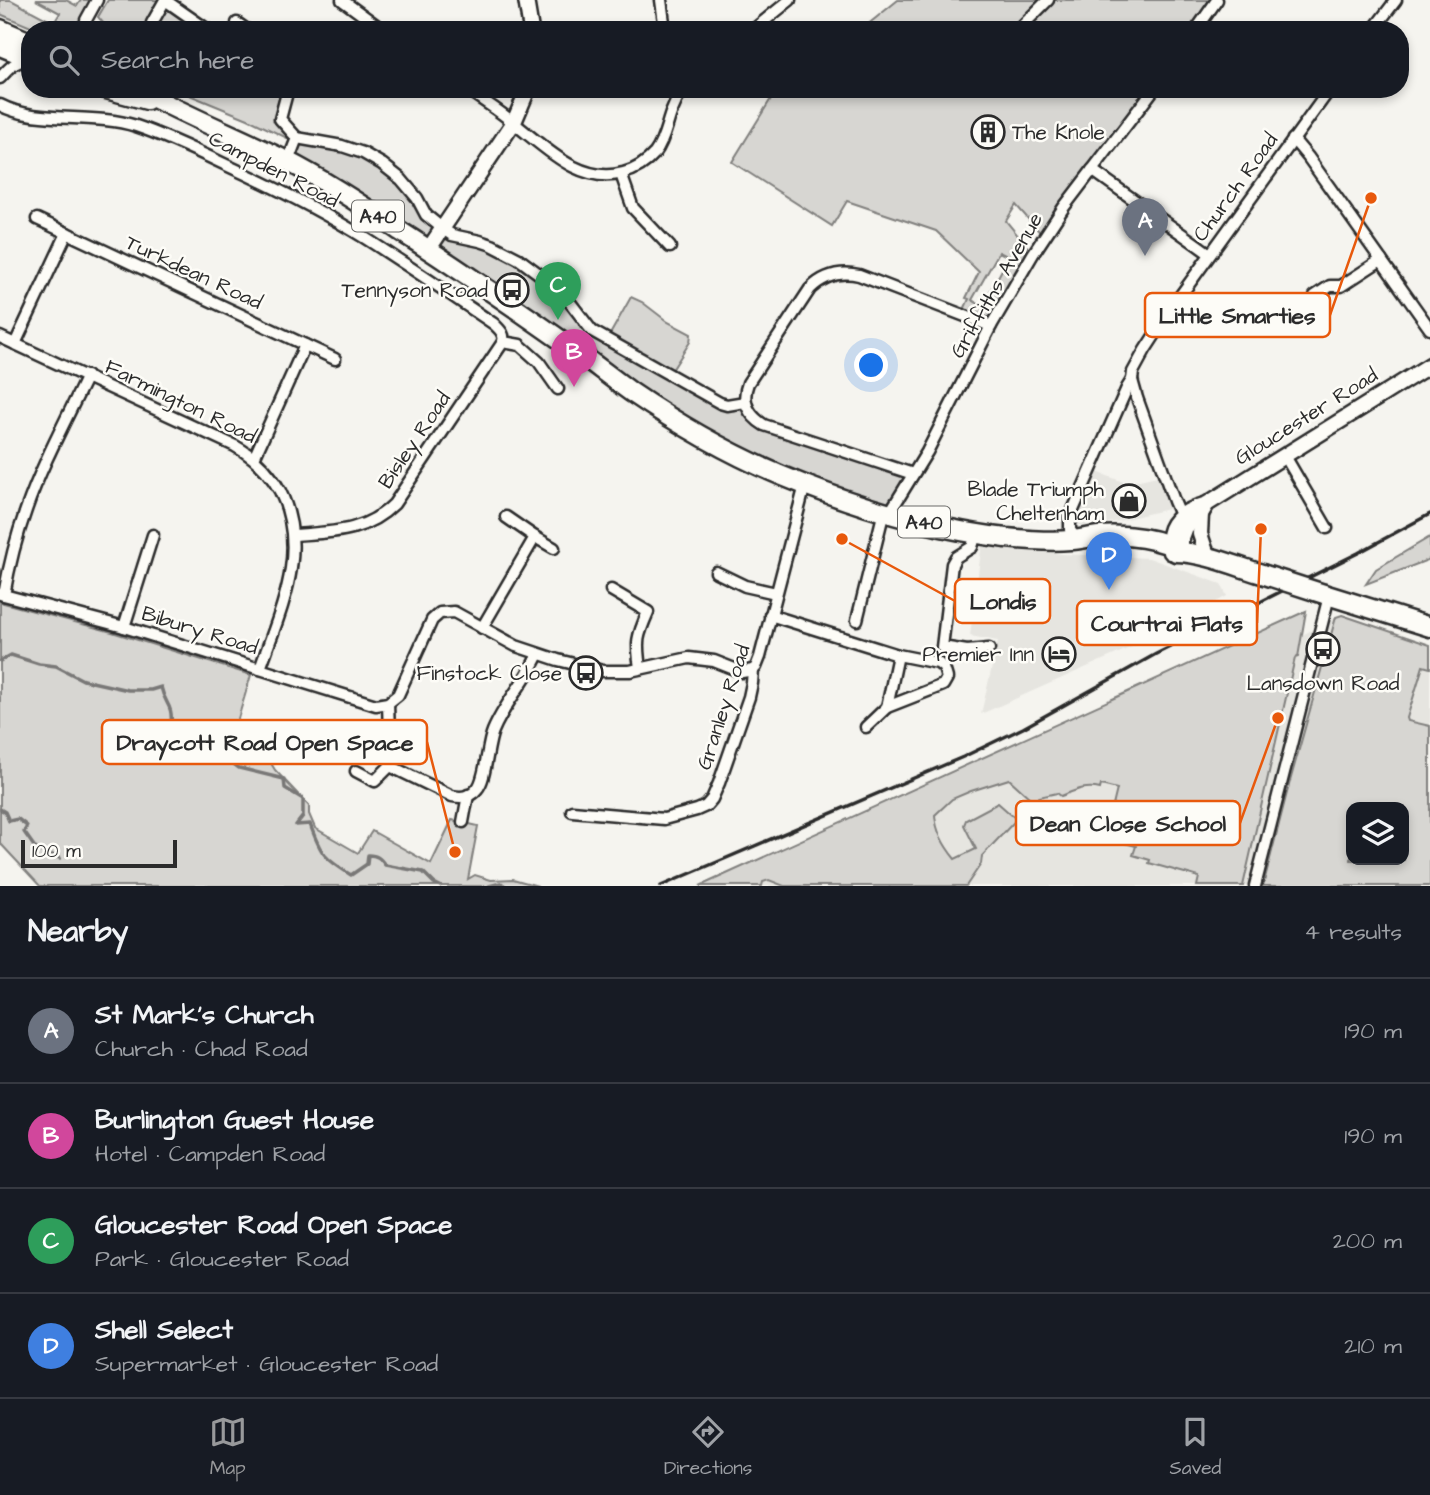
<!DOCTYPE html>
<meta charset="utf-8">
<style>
:root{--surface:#171b24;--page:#20242c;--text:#f1f3f6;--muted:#9ea1a6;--line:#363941;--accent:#98999b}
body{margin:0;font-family:"Architects Daughter",sans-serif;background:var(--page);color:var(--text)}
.controls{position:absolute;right:21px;bottom:21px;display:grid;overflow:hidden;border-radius:14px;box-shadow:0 4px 10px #0003}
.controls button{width:63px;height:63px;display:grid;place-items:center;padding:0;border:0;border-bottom:2px solid var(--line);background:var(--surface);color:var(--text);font:35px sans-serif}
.scale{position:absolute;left:21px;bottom:18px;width:156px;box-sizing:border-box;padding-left:7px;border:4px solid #2b2b2b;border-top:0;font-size:19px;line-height:24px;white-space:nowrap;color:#2b2b2b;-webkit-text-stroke:5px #fdfcf7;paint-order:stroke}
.you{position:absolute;left:872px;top:366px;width:24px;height:24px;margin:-18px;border:5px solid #fff;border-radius:50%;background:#1a73e8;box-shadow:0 0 0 10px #1a73e833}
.badge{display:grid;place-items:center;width:46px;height:46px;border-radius:50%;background:var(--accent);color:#fff;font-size:23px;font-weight:700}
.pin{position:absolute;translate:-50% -58px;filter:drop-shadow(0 2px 4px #0008)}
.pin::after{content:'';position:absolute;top:37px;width:24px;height:21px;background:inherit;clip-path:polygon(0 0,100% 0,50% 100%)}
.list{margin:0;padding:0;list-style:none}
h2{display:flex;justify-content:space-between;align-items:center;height:91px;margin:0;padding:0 28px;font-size:30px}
h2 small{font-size:23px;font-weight:400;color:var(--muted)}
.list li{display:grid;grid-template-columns:46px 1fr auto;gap:21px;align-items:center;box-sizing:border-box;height:105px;padding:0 28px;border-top:2px solid var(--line)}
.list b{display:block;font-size:26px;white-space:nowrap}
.list p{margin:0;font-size:23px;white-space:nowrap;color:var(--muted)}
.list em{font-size:23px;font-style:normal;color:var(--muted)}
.icon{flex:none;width:38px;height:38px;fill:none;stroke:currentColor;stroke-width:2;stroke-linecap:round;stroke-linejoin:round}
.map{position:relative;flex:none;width:1430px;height:886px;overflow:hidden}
.search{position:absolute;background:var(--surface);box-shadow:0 4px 10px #0003;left:21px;right:21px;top:21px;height:77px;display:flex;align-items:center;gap:18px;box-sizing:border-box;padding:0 24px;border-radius:28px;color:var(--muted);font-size:26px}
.sheet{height:511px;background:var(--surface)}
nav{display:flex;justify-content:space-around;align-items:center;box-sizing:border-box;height:98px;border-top:2px solid var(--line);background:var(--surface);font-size:19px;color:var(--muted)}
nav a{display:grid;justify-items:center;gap:4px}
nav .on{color:var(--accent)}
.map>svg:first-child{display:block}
.built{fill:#e6e5e0;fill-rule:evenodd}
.green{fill:#d7d6d2;stroke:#81807e;stroke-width:2;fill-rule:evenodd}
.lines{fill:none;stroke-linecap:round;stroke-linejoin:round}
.stream{stroke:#797877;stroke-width:3.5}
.street-casing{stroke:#2b2b2b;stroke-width:15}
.secondary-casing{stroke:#2b2b2b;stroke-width:19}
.highway-casing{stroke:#2b2b2b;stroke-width:23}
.street{stroke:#fdfcf7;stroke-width:10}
.secondary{stroke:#fdfcf7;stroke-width:14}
.highway{stroke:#fdfcf7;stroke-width:18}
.rail{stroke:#2b2b2b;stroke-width:3.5}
.highway-bridge-casing{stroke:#2b2b2b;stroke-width:23;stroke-linecap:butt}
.highway-bridge{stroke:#fdfcf7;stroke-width:18}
.labels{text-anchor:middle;stroke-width:5;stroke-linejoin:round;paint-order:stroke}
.shield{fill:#fdfcf7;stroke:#6a6a68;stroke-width:2}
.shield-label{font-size:19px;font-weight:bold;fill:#2b2b2b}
.poi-label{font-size:21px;fill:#2b2b2b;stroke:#fdfcf7;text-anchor:end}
.street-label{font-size:21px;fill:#2b2b2b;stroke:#fdfcf7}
.leader{fill:none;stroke:#e8590c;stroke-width:2.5}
.callout-dot{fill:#e8590c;stroke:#fdfcf7;stroke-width:2.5}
.callout{fill:#fdfcf7;stroke:#e8590c;stroke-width:2.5}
.callout-label{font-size:23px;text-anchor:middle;font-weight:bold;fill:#2b2b2b}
</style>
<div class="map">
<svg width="1430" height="886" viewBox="0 0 1430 886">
<rect width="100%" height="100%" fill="#f5f4ef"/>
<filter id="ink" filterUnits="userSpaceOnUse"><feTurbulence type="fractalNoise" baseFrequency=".0143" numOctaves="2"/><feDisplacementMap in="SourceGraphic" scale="14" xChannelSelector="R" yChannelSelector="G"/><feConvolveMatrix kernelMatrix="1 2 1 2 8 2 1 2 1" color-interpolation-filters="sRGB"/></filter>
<g filter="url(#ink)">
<g class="built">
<polygon points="1097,472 1126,483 1162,475 1172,508 1101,525 1075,525"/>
<polygon points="982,543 1061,554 1149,558 1221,584 1227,596 1141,643 981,714 998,641 970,636"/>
<path d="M1342,615L1430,645V886H736L956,796L1300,636ZM1351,807H1404V860H1351Z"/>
</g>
<g class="green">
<polygon points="0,0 11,0 54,23 60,13 36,0 66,0 77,6 81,0 97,0 86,20 86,30 38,30 0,14"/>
<polygon points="108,0 161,0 185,17 188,23 184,30 102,30 105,25 98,17"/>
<polygon points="898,0 1217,0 1196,30 861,30"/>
<polygon points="175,89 286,89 275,119 278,125 291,136 291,140 248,119"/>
<path d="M777,89H1154L1044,237L1016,205L1006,221L1033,254L991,326L962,314L969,299L966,298L979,272L936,231L847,201L832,226L732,162ZM999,252L1009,257L982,306L972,300Z"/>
<polygon points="297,138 342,146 382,164 443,229 480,241 534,268 592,332 608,338 631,297 642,302 668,322 691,334 690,342 669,375 720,403 745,402 753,417 913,474 890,512 757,465 288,161"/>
<polygon points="1430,537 1430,559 1366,584 1376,569"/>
<polygon points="0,602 112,632 251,675 237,722 289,739 272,765 275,770 309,806 309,814 315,828 358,853 372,831 431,864 452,820 478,826 468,879 475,875 491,880 513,879 538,886 40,886 0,843"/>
<path d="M1306,611L1298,657L1295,658L1243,886H1197L1199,877L1149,863L1150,860L1133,855L1136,846L1117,841L1122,817L1111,814L1117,789L1101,785L1100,789C1085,785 1074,791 1061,796L1057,793L1039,797L1037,805H1031L1030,798L1009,779L971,791L952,799L935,815C936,832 945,847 955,859L976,849L964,825L966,820L998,803L1015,818L1014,822L982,856L981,864L966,886H784L769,880L763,882L762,886H700Z"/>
<path d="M1342,615L1430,645V668L1423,666L1407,718L1408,721L1430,726V886H1263L1289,785L1336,617ZM1351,807H1404V860H1351Z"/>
</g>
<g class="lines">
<g class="stream">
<path d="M0,661L11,655L39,664L56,666L83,680L128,690H151L161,687C165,705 173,704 171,724L173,728L185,731L213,755L230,761L239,768L284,779L285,788L303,799V816L296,825L310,824C321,855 324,858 351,875L367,864L368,855C377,855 380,858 385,865L423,872L434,883L440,886"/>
<polyline points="0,809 5,812 9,821 18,819 27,826 24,832 36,849 60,858"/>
<polyline points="489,886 501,883 505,886"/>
</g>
<defs>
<g id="street">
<polyline points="165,0 208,30"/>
<polyline points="342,0 383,30"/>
<polyline points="661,0 665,30"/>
<polyline points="86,20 97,0"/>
<polyline points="152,23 165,0"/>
<polyline points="237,23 247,30"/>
<polyline points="753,30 790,0"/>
<polyline points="1018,30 1048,0"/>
<polyline points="1196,30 1217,0"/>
<polyline points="1373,30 1396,0"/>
<path d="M0,78C9,68 16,60 29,60"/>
<polyline points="288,89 280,119 297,138"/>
<path d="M467,89C483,101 500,111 515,124C546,148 581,185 623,173C636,170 647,162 655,153C664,141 666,127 671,113C674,105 678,97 683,89"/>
<path d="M0,105C38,125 92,112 136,126C166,136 195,150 224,164C272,186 320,210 365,238C409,266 451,295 494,324C500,330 505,334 503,342L520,345L539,362L558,389"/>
<polyline points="297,138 342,146 363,153 382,164 401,179 417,198 426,215 443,229 452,235 480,241 492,245 519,259 554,285 569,301 592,331 720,403 727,405 745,402"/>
<polyline points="1293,139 1308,157 1430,329"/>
<polyline points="288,161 297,138"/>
<polyline points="1092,170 1210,254"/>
<polyline points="621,174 633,208 670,247"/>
<polyline points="37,219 335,359"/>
<polyline points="1315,296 1330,286 1341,286 1381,260"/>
<path d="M0,337L235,446C255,457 269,471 280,491C310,552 280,610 260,669"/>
<polyline points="15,344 67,233"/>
<polyline points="1285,456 1327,528"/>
<polyline points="254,458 305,345"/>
<path d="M913,474L764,425C748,415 741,401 748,383L810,289C824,275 840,271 859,275L991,326"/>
<polyline points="890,512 927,452 991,326 1033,254 1064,207 1154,89"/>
<polyline points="1180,515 1174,501 1137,398 1132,380 1133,372 1145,350 1178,299 1330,89"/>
<polyline points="506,517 535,537 554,548"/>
<polyline points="976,534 972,547 956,557 952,564 942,647 967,651 989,649"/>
<path d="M293,535C332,532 365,533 394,504L503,342"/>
<polyline points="1077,540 1070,530 1070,517 1127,388 1132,380"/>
<polyline points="716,572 745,586 776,593"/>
<path d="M611,590L648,612C637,637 636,641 640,668"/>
<polyline points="0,594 124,627 376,705 388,703 398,695 432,620 440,613 454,612 516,646 558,660 603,671 630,671 689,658 714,661 742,672 753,670"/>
<path d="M4,595C9,566 16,538 26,510C42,464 66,420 87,376"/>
<polyline points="770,615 898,655 938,663 944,668 947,678 943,685 887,707 866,727"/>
<polyline points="857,620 884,511"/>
<polyline points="124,627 153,535"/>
<polyline points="482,628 535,537"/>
<polyline points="887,707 898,655"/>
<path d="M390,766L452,796C461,798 471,797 477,789C486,780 487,745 493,731C504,704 526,681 538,654"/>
<polyline points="356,771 375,781 390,766 388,703"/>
<polyline points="572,811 664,819 697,810 706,806 712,799 719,783 749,697 752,683 753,670 756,667 760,657 805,485"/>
<polyline points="463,822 468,795"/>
<polyline points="1255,886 1329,596"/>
</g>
<g id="secondary">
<polyline points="526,0 531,30"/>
<polyline points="428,250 514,122 528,89"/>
<path d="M1207,504L1201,514L1186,527L1178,548L1171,552C1162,523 1183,511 1207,504L1430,365"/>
<polyline points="1201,514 1200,534 1208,558"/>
</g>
<g id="highway">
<polyline points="0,29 30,42"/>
<polyline points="0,46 30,58"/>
<polyline points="106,89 147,100"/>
<path d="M137,89C185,115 236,136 285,160C324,180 364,206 400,231C459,269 517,309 575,350C594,364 612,378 631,392C678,424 728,453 780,475C850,504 930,529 1006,538C1027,540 1049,542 1070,540C1080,540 1089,537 1099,536C1127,534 1160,538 1184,552"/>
<path d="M1176,552C1202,552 1236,566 1262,574"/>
<polyline points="1324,594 1430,627"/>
</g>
</defs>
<use href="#street" class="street-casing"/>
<use href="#secondary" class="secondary-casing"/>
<use href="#highway" class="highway-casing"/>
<use href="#street" class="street"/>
<use href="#secondary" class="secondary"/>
<use href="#highway" class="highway"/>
<polyline class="rail" points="661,886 963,757 1023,728 1156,654 1358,553 1430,514"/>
<defs>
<polyline id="highway-bridge" points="1262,574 1324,594"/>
</defs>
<use href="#highway-bridge" class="highway-bridge-casing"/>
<use href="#highway-bridge" class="highway-bridge"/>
</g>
</g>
<defs>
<symbol id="building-ring" viewBox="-11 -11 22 22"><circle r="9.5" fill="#fdfcf7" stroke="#2b2b2b" stroke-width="1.5"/><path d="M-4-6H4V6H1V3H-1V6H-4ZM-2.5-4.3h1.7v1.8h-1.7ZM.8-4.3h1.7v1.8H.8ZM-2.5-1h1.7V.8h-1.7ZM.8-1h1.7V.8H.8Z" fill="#2b2b2b"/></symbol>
<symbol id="bus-ring" viewBox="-11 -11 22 22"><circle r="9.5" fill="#fdfcf7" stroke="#2b2b2b" stroke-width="1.5"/><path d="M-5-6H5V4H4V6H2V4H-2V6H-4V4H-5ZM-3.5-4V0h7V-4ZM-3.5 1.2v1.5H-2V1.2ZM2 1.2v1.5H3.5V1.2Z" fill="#2b2b2b"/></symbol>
<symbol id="shop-ring" viewBox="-11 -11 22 22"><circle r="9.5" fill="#fdfcf7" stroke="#2b2b2b" stroke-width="1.5"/><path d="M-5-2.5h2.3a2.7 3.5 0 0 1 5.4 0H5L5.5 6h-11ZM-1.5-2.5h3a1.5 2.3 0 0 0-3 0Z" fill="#2b2b2b"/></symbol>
<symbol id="hotel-ring" viewBox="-11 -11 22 22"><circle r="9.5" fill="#fdfcf7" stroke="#2b2b2b" stroke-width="1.5"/><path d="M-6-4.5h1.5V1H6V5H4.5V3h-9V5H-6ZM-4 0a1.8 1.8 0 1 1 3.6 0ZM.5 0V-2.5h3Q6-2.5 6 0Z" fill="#2b2b2b"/></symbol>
</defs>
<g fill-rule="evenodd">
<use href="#building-ring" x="969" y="113" width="38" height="38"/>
<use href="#bus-ring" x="493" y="271" width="38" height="38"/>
<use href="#shop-ring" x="1110" y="482" width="38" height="38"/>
<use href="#bus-ring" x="1304" y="630" width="38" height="38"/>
<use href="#hotel-ring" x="1040" y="635" width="38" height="38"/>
<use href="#bus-ring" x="567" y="654" width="38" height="38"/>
</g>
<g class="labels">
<g class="shield">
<rect x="352" y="200.5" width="52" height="31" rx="5"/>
<rect x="898" y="506.5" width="52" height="31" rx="5"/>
</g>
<g class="shield-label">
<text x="378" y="223">A40</text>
<text x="924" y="529">A40</text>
</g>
<g class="poi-label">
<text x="1012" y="139" text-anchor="start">The Knole</text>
<text x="488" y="297">Tennyson Road</text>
<text x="1104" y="496">Blade Triumph<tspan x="1104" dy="24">Cheltenham</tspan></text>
<text x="1034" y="661">Premier Inn</text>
<text x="562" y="680">Finstock Close</text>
<text x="1323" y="690" text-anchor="middle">Lansdown Road</text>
</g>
<g class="street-label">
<text transform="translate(274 169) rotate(27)" y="7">Campden Road</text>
<text transform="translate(1235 187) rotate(-54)" y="7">Church Road</text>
<text transform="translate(194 272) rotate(25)" y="7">Turkdean Road</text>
<text transform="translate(996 285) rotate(-60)" y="7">Griffiths Avenue</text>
<text transform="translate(181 401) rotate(26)" y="7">Farmington Road</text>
<text transform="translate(1306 416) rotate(-32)" y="7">Gloucester Road</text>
<text transform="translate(414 440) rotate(-56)" y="7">Bisley Road</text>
<text transform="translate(200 630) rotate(17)" y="7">Bibury Road</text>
<text transform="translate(723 707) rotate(-72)" y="7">Granley Road</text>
</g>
</g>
<path class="leader" d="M1371 198L1330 315M842 539L955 601M1261 529L1257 623M455 852L427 742M1278 718L1240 823"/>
<g class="callout-dot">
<circle cx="1371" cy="198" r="7"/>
<circle cx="842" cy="539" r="7"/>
<circle cx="1261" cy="529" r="7"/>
<circle cx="455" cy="852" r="7"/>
<circle cx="1278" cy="718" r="7"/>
</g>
<g class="callout">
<rect x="1145" y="293" width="185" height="44" rx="7"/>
<rect x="955" y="579" width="95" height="44" rx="7"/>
<rect x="1077" y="601" width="180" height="44" rx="7"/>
<rect x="102" y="720" width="325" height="44" rx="7"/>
<rect x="1016" y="801" width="224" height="44" rx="7"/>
</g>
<g class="callout-label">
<text x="1237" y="323">Little Smarties</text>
<text x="1003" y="609">Londis</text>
<text x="1167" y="631">Courtrai Flats</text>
<text x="265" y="750">Draycott Road Open Space</text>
<text x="1128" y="831">Dean Close School</text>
</g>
</svg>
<div class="controls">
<button><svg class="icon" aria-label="layers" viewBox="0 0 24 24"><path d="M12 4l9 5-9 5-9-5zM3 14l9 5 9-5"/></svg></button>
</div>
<div class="scale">100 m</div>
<div class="you"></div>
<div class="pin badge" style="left:1145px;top:256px;background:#6b7280">A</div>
<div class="pin badge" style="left:574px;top:387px;background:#d1479c">B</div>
<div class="pin badge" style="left:558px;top:320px;background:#2e9e5b">C</div>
<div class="pin badge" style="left:1109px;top:590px;background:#3f7fe0">D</div>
<div class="search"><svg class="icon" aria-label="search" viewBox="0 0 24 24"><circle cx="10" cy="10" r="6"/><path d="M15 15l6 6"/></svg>Search here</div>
</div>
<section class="sheet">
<h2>Nearby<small>4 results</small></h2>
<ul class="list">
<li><span class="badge" style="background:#6b7280">A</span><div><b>St Mark's Church</b><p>Church · Chad Road</p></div><em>190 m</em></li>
<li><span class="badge" style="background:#d1479c">B</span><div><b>Burlington Guest House</b><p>Hotel · Campden Road</p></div><em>190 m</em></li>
<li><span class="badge" style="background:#2e9e5b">C</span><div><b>Gloucester Road Open Space</b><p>Park · Gloucester Road</p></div><em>200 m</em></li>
<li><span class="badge" style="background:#3f7fe0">D</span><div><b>Shell Select</b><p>Supermarket · Gloucester Road</p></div><em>210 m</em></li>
</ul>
</section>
<nav>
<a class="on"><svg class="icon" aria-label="map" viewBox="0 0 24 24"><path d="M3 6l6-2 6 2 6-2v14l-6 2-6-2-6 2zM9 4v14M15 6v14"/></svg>Map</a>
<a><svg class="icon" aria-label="directions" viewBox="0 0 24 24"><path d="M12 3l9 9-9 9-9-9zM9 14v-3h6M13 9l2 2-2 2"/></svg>Directions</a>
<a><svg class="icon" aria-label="saved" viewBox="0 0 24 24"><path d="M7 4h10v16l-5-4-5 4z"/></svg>Saved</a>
</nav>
